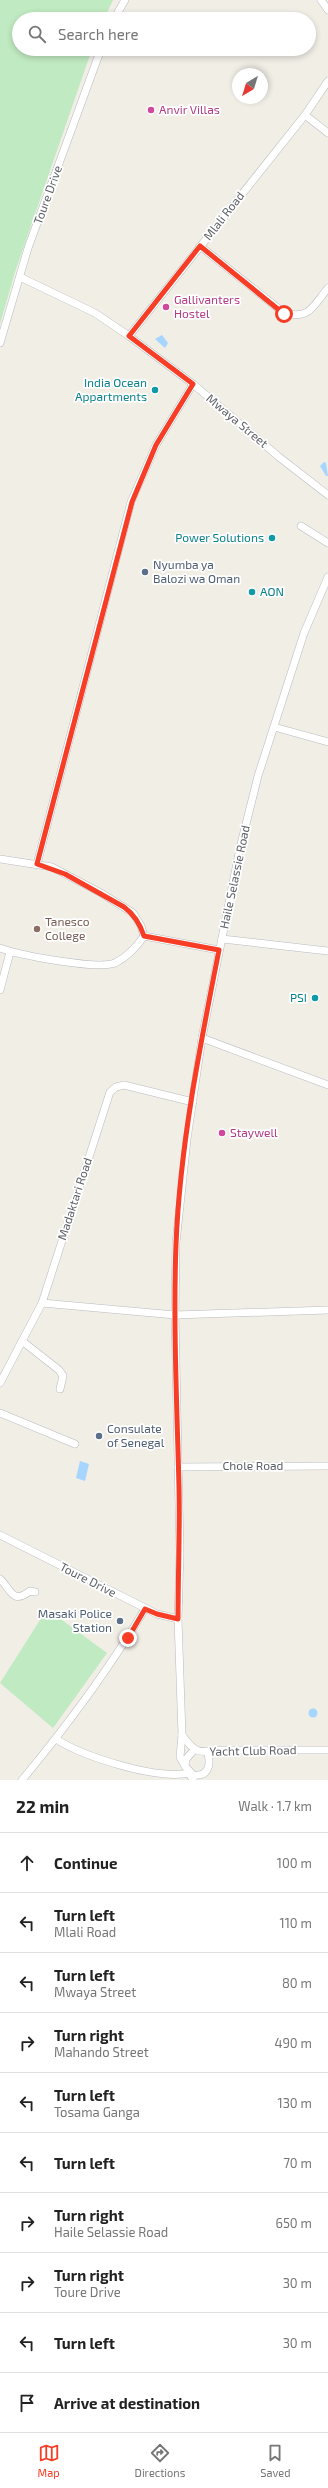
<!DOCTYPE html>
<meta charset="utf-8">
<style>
:root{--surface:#fff;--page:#f6f6f6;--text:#222;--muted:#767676;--line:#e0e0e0;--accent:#f73d25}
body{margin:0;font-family:"Exo 2",sans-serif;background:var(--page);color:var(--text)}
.compass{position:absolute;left:232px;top:68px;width:36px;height:36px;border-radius:50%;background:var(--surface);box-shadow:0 2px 6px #0003;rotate:218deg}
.stop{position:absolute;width:12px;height:12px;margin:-9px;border:3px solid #f73d25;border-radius:50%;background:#fff}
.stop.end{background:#f73d25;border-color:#fff;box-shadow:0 1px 4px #0008}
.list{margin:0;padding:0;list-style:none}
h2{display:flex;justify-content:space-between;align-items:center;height:52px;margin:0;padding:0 16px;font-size:17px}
h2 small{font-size:13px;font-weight:400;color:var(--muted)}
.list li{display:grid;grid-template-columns:26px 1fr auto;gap:12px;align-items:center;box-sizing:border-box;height:60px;padding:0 16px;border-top:1px solid var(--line)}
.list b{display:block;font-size:15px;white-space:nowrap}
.list p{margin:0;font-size:13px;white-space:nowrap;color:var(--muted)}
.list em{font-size:13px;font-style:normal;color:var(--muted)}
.icon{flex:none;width:22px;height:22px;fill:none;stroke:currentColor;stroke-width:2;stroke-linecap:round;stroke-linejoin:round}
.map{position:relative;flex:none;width:328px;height:1780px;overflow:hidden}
.search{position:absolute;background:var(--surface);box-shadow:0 2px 6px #0003;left:12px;right:12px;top:12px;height:44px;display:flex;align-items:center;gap:10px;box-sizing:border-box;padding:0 14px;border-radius:22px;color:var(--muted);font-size:15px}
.sheet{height:652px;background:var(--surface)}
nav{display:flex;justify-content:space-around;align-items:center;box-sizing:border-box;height:56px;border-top:1px solid var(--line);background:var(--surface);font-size:11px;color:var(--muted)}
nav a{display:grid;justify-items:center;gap:2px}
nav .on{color:var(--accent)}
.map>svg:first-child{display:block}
.green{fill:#c0eac1}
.water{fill:#a6d5ff}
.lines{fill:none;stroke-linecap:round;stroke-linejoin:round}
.minor-casing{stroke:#b8bbc0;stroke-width:8}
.minor{stroke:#fff;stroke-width:7}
.route{stroke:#f73d25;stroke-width:5}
.hotel-dot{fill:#d1479c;stroke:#fff;stroke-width:1.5}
.culture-dot{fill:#0f9aa8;stroke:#fff;stroke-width:1.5}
.service-dot{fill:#5c6f8a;stroke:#fff;stroke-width:1.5}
.education-dot{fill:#8d6e63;stroke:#fff;stroke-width:1.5}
.labels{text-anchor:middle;stroke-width:3.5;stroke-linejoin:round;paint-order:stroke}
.hotel-label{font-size:12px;fill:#b23c85;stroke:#fff;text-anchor:start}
.street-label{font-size:12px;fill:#5d6167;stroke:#fff}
.culture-label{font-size:12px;fill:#0d838f;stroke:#fff;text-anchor:end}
.service-label{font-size:12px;fill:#4e5e75;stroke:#fff;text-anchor:start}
.education-label{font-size:12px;fill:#785e54;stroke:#fff;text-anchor:start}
</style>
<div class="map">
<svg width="328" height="1780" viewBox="0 0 328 1780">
<rect width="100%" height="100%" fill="#f0eee5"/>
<g class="green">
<polygon points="0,0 113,0 104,19 19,19 19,49 92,49 15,272 0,324"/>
<polygon points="47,1609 107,1653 53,1728 0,1683"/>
</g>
<g class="water">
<polygon points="162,335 168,343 165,348 155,339"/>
<polygon points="324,462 326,463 328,476 326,476 320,466"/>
<polygon points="80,1461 89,1464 85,1481 76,1478"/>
<circle cx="313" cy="1713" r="4.5"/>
</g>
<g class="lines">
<defs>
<g id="minor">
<polyline points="321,0 328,10"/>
<polyline points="114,19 125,0"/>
<polyline points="305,115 328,133"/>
<path d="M200,246L284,313C310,320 313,306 328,288"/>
<polyline points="20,277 95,313 129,336 193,384 279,457 328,495"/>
<polyline points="129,336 305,115 328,81"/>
<polyline points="0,343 28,248 101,49"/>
<polyline points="301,526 328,543"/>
<path d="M328,577L304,633L258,776L240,848L202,1038L187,1139L176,1243L175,1315L180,1552L178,1619L182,1735C197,1756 201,1752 223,1750H328"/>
<polyline points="274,727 328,742"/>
<polyline points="0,859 52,867 101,893 133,913 141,926 144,936"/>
<polyline points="37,864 131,502 156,445 193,384"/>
<polyline points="144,936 219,950"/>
<polyline points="222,939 328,951"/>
<path d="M0,948C19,955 97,970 115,963C127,957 136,948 144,936"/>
<polyline points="0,990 10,952"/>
<polyline points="202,1038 328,1085"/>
<polyline points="42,1303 175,1315 328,1310"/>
<polyline points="22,1341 59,1370 63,1376 60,1389"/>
<polyline points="0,1383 42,1303 110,1092 116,1087 124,1085 193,1102"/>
<polyline points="0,1413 75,1444"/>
<polyline points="178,1467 328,1466"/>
<polyline points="0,1535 157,1614 178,1619"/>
<path d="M0,1579C11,1589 12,1605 30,1591L35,1592"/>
<polyline points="182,1735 180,1757 185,1766"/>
<path d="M56,1739C84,1757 157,1780 189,1773L193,1780"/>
<path d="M194,1750L186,1759L185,1766L193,1775C208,1777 211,1766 208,1754"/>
<path d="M22,1780C67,1726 109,1669 145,1609"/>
</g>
</defs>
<use href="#minor" class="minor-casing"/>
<use href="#minor" class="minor"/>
</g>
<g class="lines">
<path class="route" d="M128,1638L145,1609L157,1614L178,1619C178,1575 180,1531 179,1487C177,1406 173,1325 176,1244C180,1145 200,1046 219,950L144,936C140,924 135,915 124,907L65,874L37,864L132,502L156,445L193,384L129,336L200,246L284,314"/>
</g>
<g class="hotel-dot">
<circle cx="151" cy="110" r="4"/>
<circle cx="166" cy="307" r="4"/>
<circle cx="222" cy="1133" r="4"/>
</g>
<g class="culture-dot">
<circle cx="155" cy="390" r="4"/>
<circle cx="272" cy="538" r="4"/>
<circle cx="252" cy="592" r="4"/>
<circle cx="315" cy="998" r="4"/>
</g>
<g class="service-dot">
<circle cx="145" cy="572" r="4"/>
<circle cx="99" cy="1436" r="4"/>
<circle cx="120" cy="1621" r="4"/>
</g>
<circle class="education-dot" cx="37" cy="929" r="4"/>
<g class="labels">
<g class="hotel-label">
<text x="159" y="114">Anvir Villas</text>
<text x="174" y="304">Gallivanters<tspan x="174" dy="14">Hostel</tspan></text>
<text x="230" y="1137">Staywell</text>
</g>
<g class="street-label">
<text transform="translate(48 195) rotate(-70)" y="4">Toure Drive</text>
<text transform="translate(224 216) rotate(-52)" y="4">Mlali Road</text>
<text transform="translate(237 421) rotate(40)" y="4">Mwaya Street</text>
<text transform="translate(235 877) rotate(-78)" y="4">Haile Selassie Road</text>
<text transform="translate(75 1199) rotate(-72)" y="4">Madaktari Road</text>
<text x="253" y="1470">Chole Road</text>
<text transform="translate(88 1580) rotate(27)" y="4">Toure Drive</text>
<text transform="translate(253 1751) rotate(-1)" y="4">Yacht Club Road</text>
</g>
<g class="culture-label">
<text x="147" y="387">India Ocean<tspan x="147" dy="14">Appartments</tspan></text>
<text x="264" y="542">Power Solutions</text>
<text x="260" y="596" text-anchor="start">AON</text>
<text x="307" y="1002">PSI</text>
</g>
<g class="service-label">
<text x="153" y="569">Nyumba ya<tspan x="153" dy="14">Balozi wa Oman</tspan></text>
<text x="107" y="1433">Consulate<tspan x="107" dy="14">of Senegal</tspan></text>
<text x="112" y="1618" text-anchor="end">Masaki Police<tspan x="112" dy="14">Station</tspan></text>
</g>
<g class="education-label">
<text x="45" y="926">Tanesco<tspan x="45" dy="14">College</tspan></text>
</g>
</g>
</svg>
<svg class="compass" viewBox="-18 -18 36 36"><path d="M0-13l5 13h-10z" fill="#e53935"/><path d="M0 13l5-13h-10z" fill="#767676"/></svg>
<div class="stop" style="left:284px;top:314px"></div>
<div class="stop end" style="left:128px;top:1638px"></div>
<div class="search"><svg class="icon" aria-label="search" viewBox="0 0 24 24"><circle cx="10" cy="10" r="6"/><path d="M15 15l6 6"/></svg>Search here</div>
</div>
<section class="sheet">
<h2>22 min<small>Walk · 1.7 km</small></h2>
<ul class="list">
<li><svg class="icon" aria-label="ahead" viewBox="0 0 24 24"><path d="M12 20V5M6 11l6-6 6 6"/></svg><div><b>Continue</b></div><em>100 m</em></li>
<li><svg class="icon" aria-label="left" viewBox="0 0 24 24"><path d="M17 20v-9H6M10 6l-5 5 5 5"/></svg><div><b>Turn left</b><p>Mlali Road</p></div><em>110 m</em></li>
<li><svg class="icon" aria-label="left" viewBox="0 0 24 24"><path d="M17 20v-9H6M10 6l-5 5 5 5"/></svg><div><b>Turn left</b><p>Mwaya Street</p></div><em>80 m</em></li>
<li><svg class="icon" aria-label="right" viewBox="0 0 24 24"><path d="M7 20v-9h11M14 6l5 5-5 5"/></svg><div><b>Turn right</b><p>Mahando Street</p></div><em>490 m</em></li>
<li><svg class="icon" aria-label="left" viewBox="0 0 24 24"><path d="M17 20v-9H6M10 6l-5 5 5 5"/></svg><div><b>Turn left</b><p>Tosama Ganga</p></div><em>130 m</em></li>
<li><svg class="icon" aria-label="left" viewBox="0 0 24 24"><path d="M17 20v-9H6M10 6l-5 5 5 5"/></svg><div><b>Turn left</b></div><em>70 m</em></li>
<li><svg class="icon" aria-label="right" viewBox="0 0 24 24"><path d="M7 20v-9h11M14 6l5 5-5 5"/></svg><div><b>Turn right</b><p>Haile Selassie Road</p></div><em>650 m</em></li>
<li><svg class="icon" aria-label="right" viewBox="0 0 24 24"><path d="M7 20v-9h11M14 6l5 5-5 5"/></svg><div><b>Turn right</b><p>Toure Drive</p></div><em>30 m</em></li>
<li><svg class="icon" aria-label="left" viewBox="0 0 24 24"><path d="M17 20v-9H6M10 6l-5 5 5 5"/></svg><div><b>Turn left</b></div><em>30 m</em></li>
<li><svg class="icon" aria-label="arrive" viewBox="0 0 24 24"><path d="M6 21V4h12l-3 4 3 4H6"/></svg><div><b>Arrive at destination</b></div></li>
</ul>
</section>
<nav>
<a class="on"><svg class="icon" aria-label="map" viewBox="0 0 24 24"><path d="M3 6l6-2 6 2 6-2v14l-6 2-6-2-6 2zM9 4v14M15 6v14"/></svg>Map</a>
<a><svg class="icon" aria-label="directions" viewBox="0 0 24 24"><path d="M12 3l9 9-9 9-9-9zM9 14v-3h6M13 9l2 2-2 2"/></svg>Directions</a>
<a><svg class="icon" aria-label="saved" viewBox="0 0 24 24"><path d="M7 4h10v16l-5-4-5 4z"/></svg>Saved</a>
</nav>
